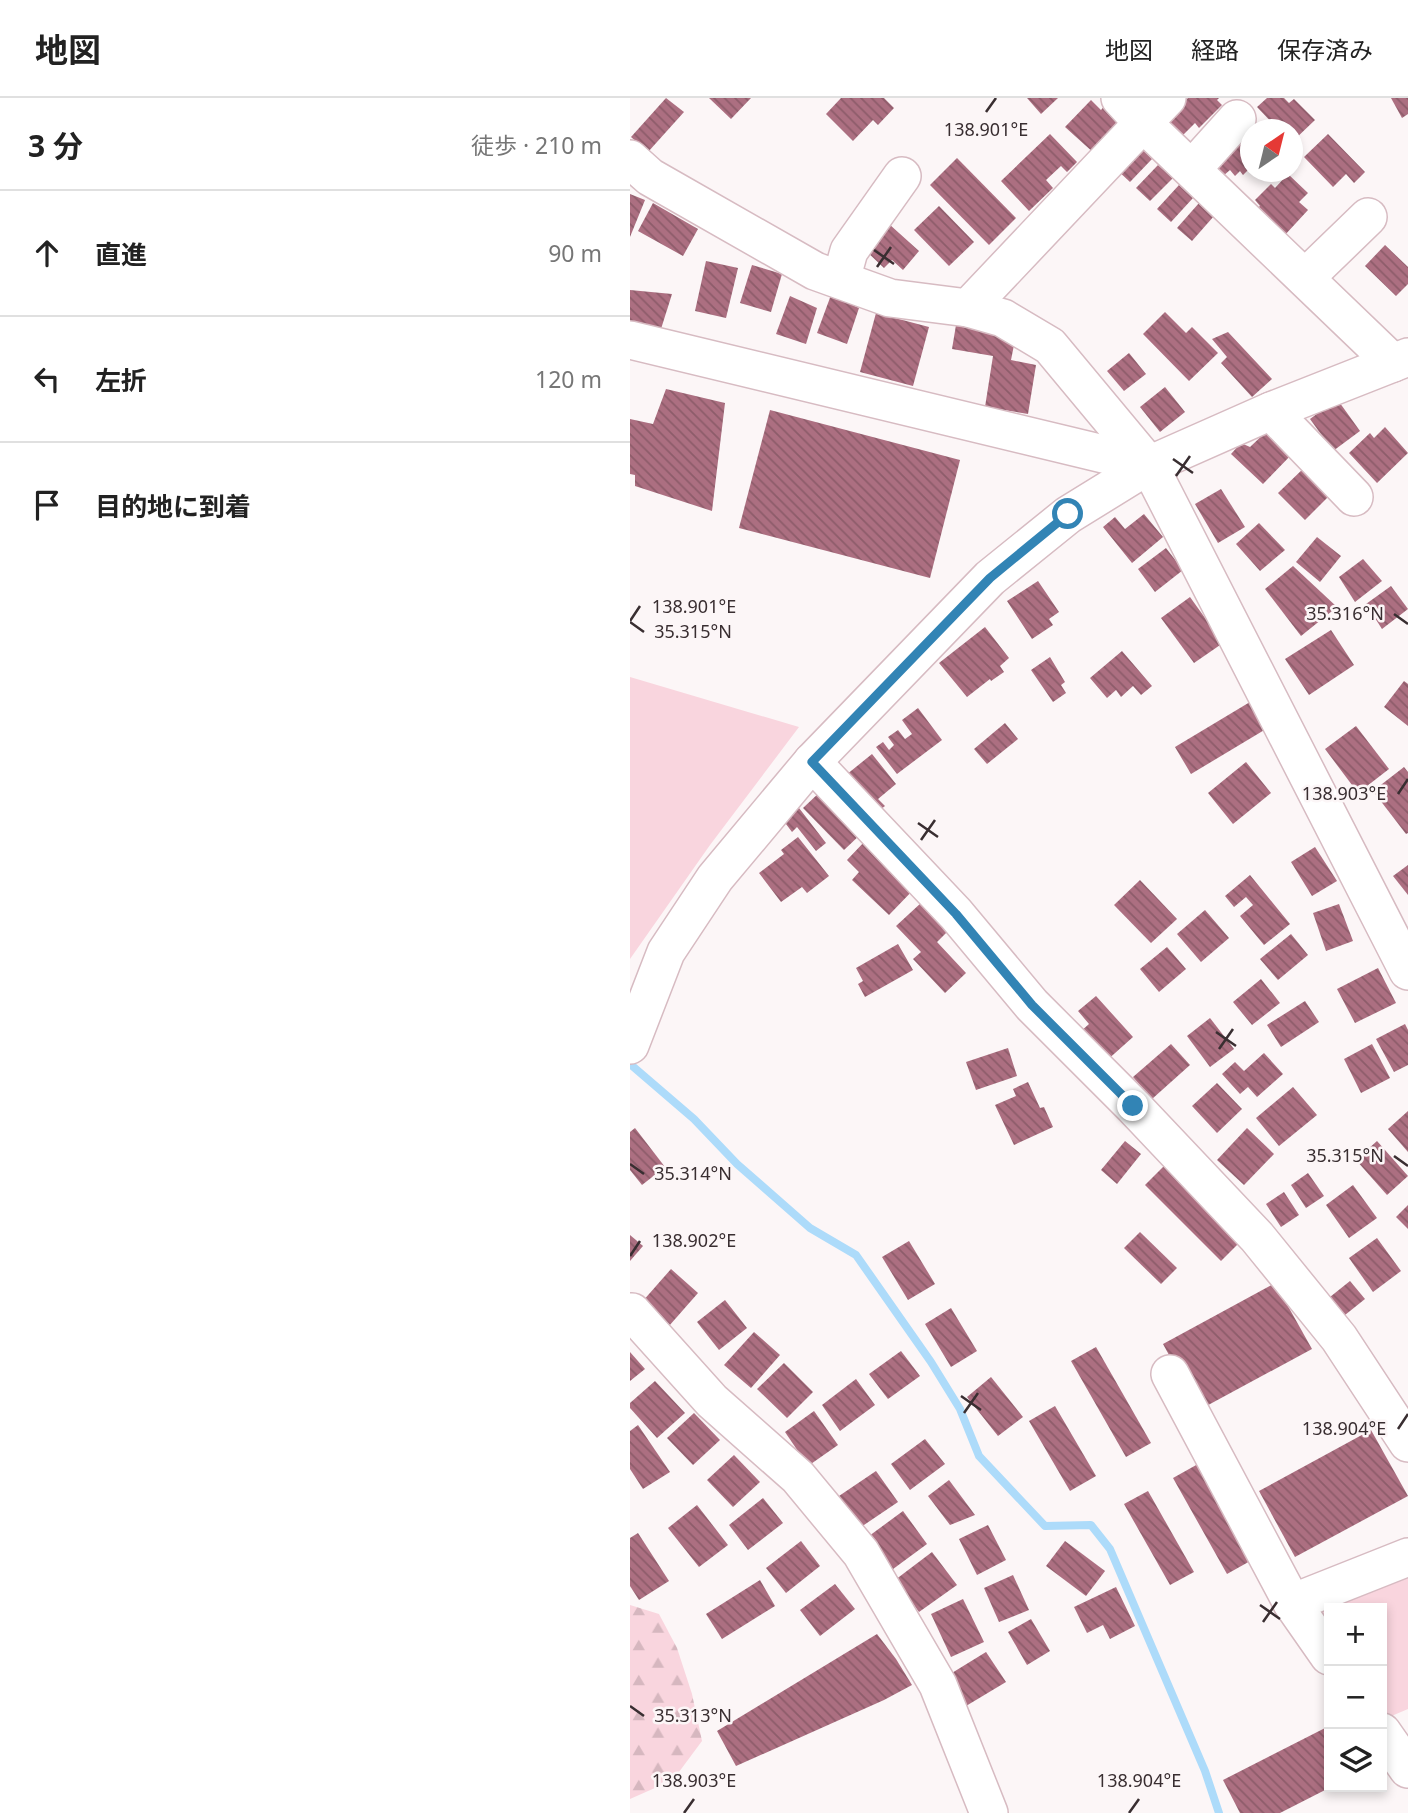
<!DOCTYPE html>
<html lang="ja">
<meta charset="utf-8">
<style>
:root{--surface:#fff;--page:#f6f6f6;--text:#222;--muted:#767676;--line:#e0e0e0}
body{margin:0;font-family:"Noto Sans","Noto Sans JP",sans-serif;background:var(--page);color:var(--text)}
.controls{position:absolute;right:21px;bottom:21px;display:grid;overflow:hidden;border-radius:0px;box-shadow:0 4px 10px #0003}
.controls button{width:63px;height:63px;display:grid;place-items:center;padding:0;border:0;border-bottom:2px solid var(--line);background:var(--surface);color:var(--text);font:35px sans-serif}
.compass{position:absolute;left:610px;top:21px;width:63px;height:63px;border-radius:50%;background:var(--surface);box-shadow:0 4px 10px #0003;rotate:35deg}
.stop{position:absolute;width:21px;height:21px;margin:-16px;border:5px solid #3284b5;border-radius:50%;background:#fff}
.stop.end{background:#3284b5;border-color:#fff;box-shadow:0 2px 7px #0008}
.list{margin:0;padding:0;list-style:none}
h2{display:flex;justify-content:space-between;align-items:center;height:91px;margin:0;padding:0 28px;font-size:30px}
h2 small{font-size:23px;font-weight:400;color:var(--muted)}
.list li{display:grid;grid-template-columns:46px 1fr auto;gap:21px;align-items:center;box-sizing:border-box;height:126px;padding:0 28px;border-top:2px solid var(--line)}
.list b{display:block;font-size:26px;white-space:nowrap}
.list em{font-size:23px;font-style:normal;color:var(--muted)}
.icon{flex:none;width:38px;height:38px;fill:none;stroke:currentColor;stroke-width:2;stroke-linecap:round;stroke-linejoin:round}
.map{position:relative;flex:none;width:778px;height:1715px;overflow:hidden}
header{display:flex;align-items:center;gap:42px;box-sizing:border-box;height:98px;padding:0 35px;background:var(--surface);border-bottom:2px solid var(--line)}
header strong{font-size:33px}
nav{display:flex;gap:38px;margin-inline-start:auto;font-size:24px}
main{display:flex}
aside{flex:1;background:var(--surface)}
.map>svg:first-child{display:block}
.green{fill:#f9d5de}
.forest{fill:url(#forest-firs)}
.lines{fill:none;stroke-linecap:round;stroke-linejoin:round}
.stream{stroke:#addbfa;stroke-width:8}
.building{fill:url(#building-back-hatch)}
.minor-casing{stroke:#d7bbc2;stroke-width:40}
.minor{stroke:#fff;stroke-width:37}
.route{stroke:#3284b5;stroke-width:9}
.ticks{fill:none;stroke:#392e31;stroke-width:2.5}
.ticks-label{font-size:18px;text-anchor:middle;fill:#392e31;stroke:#fcf6f7;stroke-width:5;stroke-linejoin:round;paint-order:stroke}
</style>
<header>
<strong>地図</strong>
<nav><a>地図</a><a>経路</a><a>保存済み</a></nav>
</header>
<main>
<aside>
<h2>3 分<small>徒歩 · 210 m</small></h2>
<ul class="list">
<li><svg class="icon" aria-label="ahead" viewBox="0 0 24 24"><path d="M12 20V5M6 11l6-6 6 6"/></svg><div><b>直進</b></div><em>90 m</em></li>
<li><svg class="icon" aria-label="left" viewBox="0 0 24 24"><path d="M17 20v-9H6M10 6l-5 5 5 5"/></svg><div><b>左折</b></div><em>120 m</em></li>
<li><svg class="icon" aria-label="arrive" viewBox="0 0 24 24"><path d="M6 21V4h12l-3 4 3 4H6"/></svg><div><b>目的地に到着</b></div></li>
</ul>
</aside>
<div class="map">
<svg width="778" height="1715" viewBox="0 0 778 1715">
<defs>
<pattern id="forest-firs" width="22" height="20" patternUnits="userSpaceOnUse" patternTransform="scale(1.75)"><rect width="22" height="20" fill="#f9d5de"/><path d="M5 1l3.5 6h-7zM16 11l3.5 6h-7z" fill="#d6b7bf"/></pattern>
<pattern id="building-back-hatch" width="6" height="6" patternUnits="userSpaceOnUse" patternTransform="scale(1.75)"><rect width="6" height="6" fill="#ac6f81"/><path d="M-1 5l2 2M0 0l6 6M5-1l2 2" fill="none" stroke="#8d5c6a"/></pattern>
</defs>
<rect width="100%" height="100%" fill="#fcf6f7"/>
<g class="green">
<polygon points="0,579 169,629 80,747 0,861"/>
<polygon points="778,1459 778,1611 752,1622 752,1510 699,1510 699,1558 662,1505"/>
</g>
<polygon class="forest" points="0,1507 29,1516 47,1550 62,1596 72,1643 43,1682 0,1701"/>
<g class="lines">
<polyline class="stream" points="0,966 64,1021 107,1066 180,1130 226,1157 301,1264 330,1311 349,1358 415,1428 461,1427 480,1451 575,1673 589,1715"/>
</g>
<g class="building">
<polygon points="36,0 54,14 18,54 1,39"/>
<polygon points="79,0 121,0 101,21"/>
<polygon points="211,0 254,0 264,10 248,27 243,22 223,43 196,16"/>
<polygon points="397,0 428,0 411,16"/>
<polygon points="558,0 589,0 587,2 592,7 569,30 565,25 550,40 534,24"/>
<polygon points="637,0 654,0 659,5 664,1 685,22 662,44 662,32 649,32 627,9"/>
<polygon points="761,0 778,0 778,16 772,20"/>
<polygon points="461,2 471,12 477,5 495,23 465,56 435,29"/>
<polygon points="620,29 620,70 613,77 610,73 605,78 600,72 593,78 581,66"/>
<polygon points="420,36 447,64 437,74 431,68 416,82 423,90 399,113 371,83"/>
<polygon points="698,36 735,74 724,85 716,76 703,89 674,59"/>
<polygon points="508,47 522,61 500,84 486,71"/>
<polygon points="327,60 386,120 359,147 300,87"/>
<polygon points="528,67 543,80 520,103 506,90"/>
<polygon points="658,76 678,95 669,104 678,112 654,138 626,111 630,108 625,102 641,86 645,90"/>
<polygon points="549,87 563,100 541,124 527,111"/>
<polygon points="0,96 15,102 0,139"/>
<polygon points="23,105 68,131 53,158 8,133"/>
<polygon points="569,105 584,118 562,143 547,130"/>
<polygon points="309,108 344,144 319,168 284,132"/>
<polygon points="259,126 289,153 273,172 262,162 254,170 235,152"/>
<polygon points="755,147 778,169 778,186 766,198 735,168"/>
<polygon points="76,163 108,170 96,220 65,213"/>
<polygon points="122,167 152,176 141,214 110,205"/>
<polygon points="0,192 42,196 31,231 0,225"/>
<polygon points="201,197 229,210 217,246 187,235"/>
<polygon points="160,198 187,210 176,246 146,236"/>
<polygon points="535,214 556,235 562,229 588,255 559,283 513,236"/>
<polygon points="246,215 299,229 283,288 230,274"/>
<polygon points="326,227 386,237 381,262 406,267 398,316 355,309 363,258 322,251"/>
<polygon points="598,234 642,281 622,299 591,265 597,259 582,241"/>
<polygon points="499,255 516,276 494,293 477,273"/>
<polygon points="535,289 555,314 530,334 510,309"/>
<polygon points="36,291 95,305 82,413 5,388 5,377 0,376 0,321 23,326"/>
<polygon points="707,301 730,333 703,353 680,321"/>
<polygon points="140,312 330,362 300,480 109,430"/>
<polygon points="755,329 778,355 747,385 719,355 740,335 744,340"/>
<polygon points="639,331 663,355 633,386 601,356 611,345 620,349"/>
<polygon points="676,368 702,395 675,422 648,395"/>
<polygon points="591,391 615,429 588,445 565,406"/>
<polygon points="514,416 533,439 502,465 473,429 485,419 495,431"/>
<polygon points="629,425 655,452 630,473 606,446"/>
<polygon points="687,439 711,458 690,484 666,464"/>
<polygon points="536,450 553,472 525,494 508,471"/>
<polygon points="733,461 752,483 725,504 709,479"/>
<polygon points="663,468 707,509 671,538 635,491"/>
<polygon points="408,483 429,514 419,521 423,527 402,541 377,503"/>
<polygon points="761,488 778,511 752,531 736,506"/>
<polygon points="560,499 593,545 564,565 531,520"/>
<polygon points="355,529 379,560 370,568 374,574 361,583 360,581 337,599 309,565"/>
<polygon points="701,532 724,567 679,597 655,561"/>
<polygon points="492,553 522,588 511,597 503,588 491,599 486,592 477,600 460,580"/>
<polygon points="420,559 435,584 431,587 436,595 423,604 401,572"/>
<polygon points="774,583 778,586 778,628 754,609"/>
<polygon points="620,604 636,631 561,676 545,649"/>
<polygon points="288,610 312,642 267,676 246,649 253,644 259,652 264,647 258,639 268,632 275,641 282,636 272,622"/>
<polygon points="375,625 388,641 357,666 344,651"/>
<polygon points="726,628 759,671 728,695 695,651"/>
<polygon points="242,656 266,686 248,701 255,708 241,719 216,677"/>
<polygon points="616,664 641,695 603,726 578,695"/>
<polygon points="774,669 778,674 778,735 776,736 743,693"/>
<polygon points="191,693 232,735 214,752 173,710"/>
<polygon points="169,710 196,745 186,753 167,729 162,734 153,722"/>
<polygon points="168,739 199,778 177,795 172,789 151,804 129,775 154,756 151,752"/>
<polygon points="236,742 286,789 259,817 222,782 229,774 217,762"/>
<polygon points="685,749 707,783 682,798 661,764"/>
<polygon points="778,767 778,797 763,778"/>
<polygon points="620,777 660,826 634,847 610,818 623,807 616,799 604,809 595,798"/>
<polygon points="510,782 547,821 521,845 484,807"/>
<polygon points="292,804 319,832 307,844 336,875 315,895 283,861 291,854 266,828"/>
<polygon points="709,806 723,843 696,853 683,815"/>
<polygon points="575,812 599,840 571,864 547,836"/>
<polygon points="661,836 678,857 648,882 630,861"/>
<polygon points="268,846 283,872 235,899 228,886 233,883 226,870"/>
<polygon points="537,849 556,871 529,894 510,871"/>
<polygon points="748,870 766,905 725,925 707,891"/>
<polygon points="631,881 650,905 622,927 603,904"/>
<polygon points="466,898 503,939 475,964 449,935 459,926 448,913"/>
<polygon points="675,903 689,924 651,949 637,927"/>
<polygon points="580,920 604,951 580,969 557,938"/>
<polygon points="775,926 778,932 778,967 764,974 746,941"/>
<polygon points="541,946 560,967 522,1001 503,979"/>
<polygon points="742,946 760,980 731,995 714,961"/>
<polygon points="378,950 387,978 346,992 336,964"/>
<polygon points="634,955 653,976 627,999 618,989 610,996 592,976 605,964 614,973"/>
<polygon points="398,984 410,1010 414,1009 423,1029 384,1047 365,1007 386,998 383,991"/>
<polygon points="587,985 612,1011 587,1035 562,1008"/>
<polygon points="663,989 687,1017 649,1048 626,1020"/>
<polygon points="778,1013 778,1054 758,1031"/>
<polygon points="5,1030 35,1069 12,1087 0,1072 0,1034"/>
<polygon points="617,1030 644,1056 614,1087 587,1062"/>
<polygon points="495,1043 511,1056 487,1086 471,1072"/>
<polygon points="747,1043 778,1078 757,1097 726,1062"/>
<polygon points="534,1068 610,1144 591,1163 515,1087"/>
<polygon points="678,1075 694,1098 676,1110 661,1087"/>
<polygon points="723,1087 747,1120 719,1140 696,1107"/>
<polygon points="654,1094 669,1117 651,1129 636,1106"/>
<polygon points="778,1107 778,1131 766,1119"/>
<polygon points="510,1134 547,1170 531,1186 494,1150"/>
<polygon points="0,1137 13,1148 0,1163"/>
<polygon points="747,1140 771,1173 743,1194 719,1160"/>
<polygon points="279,1143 305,1186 278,1202 252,1159"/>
<polygon points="41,1171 68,1195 39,1228 12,1204"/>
<polygon points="720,1183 735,1201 715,1217 700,1199"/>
<polygon points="645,1185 682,1251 569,1312 533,1246"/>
<polygon points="95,1202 117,1230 89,1252 67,1224"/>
<polygon points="321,1210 347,1253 321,1269 295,1226"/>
<polygon points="124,1234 150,1257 121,1290 94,1267"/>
<polygon points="466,1249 521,1345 496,1359 441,1263"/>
<polygon points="271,1253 290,1278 258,1301 239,1276"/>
<polygon points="0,1254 15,1271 0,1283"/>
<polygon points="154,1265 183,1294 157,1320 127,1291"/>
<polygon points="361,1279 393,1319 368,1338 337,1299"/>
<polygon points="226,1281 245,1307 210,1333 192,1307"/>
<polygon points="25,1283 55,1315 27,1340 0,1310 0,1305"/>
<polygon points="425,1308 466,1378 440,1393 399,1323"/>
<polygon points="184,1313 208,1347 178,1368 155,1334"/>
<polygon points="64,1315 90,1342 63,1367 37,1340"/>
<polygon points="8,1327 40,1374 13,1391 0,1371 0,1333"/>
<polygon points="741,1332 778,1398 665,1459 629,1393"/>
<polygon points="295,1341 315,1366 280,1392 261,1366"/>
<polygon points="104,1357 130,1384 103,1409 77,1382"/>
<polygon points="568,1366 622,1462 597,1476 543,1380"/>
<polygon points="246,1373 268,1404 231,1429 209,1398"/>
<polygon points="319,1382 345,1417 320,1427 298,1398"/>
<polygon points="518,1393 564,1474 540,1487 494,1406"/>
<polygon points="133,1400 153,1425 118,1452 99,1427"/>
<polygon points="67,1407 98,1447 69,1469 38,1430"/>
<polygon points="273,1413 297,1446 259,1474 235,1441"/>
<polygon points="358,1427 376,1462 347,1477 329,1441"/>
<polygon points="8,1435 39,1483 9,1502 0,1488 0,1440"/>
<polygon points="171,1443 190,1468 156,1495 136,1470"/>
<polygon points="435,1443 475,1473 456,1498 416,1468"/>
<polygon points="302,1454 327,1487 289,1514 265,1482"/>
<polygon points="383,1477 399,1512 369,1524 354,1490"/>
<polygon points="130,1482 145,1508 92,1541 76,1516"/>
<polygon points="205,1486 225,1511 190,1538 170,1512"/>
<polygon points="486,1489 505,1528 480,1541 473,1527 457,1535 444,1509"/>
<polygon points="333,1501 354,1544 321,1559 301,1516"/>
<polygon points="401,1521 420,1553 397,1567 378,1534"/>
<polygon points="247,1536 266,1561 282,1587 254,1602 106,1668 87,1633"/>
<polygon points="356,1554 376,1584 336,1608 317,1578"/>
<polygon points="699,1628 699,1690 650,1715 610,1715 593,1682"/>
</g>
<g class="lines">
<defs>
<g id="minor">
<polyline points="490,0 513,25 537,0"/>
<polyline points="0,61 20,79 185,173 260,200 338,210 373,220 420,248 519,367 778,873"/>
<polyline points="562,71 607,21"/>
<polyline points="675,180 738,119"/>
<polyline points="211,182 219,153 272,78"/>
<polyline points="338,210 513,25 763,265"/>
<polyline points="0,242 519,367"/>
<polyline points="641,313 724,399"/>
<polyline points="182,664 326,816 402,907 503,1008 627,1139 709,1240 778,1345"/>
<polyline points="0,947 36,854 85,780 182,664 360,480 438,417 519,367 641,313 778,259"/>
<polyline points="0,1216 2,1214 82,1303 168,1379 231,1455 308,1587 359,1715"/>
<polyline points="540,1276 662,1505 699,1558"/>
<polyline points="662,1505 778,1459"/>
<polyline points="752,1634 778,1671"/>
</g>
</defs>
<use href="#minor" class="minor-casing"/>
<use href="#minor" class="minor"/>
</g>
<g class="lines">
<polyline class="route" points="438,416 360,480 182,664 326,816 402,907 503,1008"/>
</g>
<path class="ticks" d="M356,14L366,0M244,152L264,166M247,169L261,149M543,361L563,375M546,378L560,358M764,516L778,526M0,523L10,508M0,524L14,534M768,696L778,681M288,725L308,739M291,742L305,722M586,934L606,948M589,951L603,931M764,1058L778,1068M0,1066L14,1076M0,1158L10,1143M331,1298L351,1312M334,1315L348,1295M768,1331L778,1316M630,1507L650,1521M633,1524L647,1504M0,1608L14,1618M54,1715L64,1701M499,1715L509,1701"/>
<g class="ticks-label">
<text x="356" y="38">138.901°E</text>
<text x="64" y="515">138.901°E</text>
<text x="715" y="522">35.316°N</text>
<text x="63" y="540">35.315°N</text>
<text x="714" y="702">138.903°E</text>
<text x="715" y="1064">35.315°N</text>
<text x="63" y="1082">35.314°N</text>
<text x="64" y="1149">138.902°E</text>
<text x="714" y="1337">138.904°E</text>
<text x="63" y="1624">35.313°N</text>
<text x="64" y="1689">138.903°E</text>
<text x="509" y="1689">138.904°E</text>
</g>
</svg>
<div class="controls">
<button>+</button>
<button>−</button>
<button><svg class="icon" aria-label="layers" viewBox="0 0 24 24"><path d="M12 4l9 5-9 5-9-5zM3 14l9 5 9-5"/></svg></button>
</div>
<svg class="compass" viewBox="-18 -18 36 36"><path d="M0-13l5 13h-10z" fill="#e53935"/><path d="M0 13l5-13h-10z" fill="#767676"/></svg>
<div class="stop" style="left:438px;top:416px"></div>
<div class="stop end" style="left:503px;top:1008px"></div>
</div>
</main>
